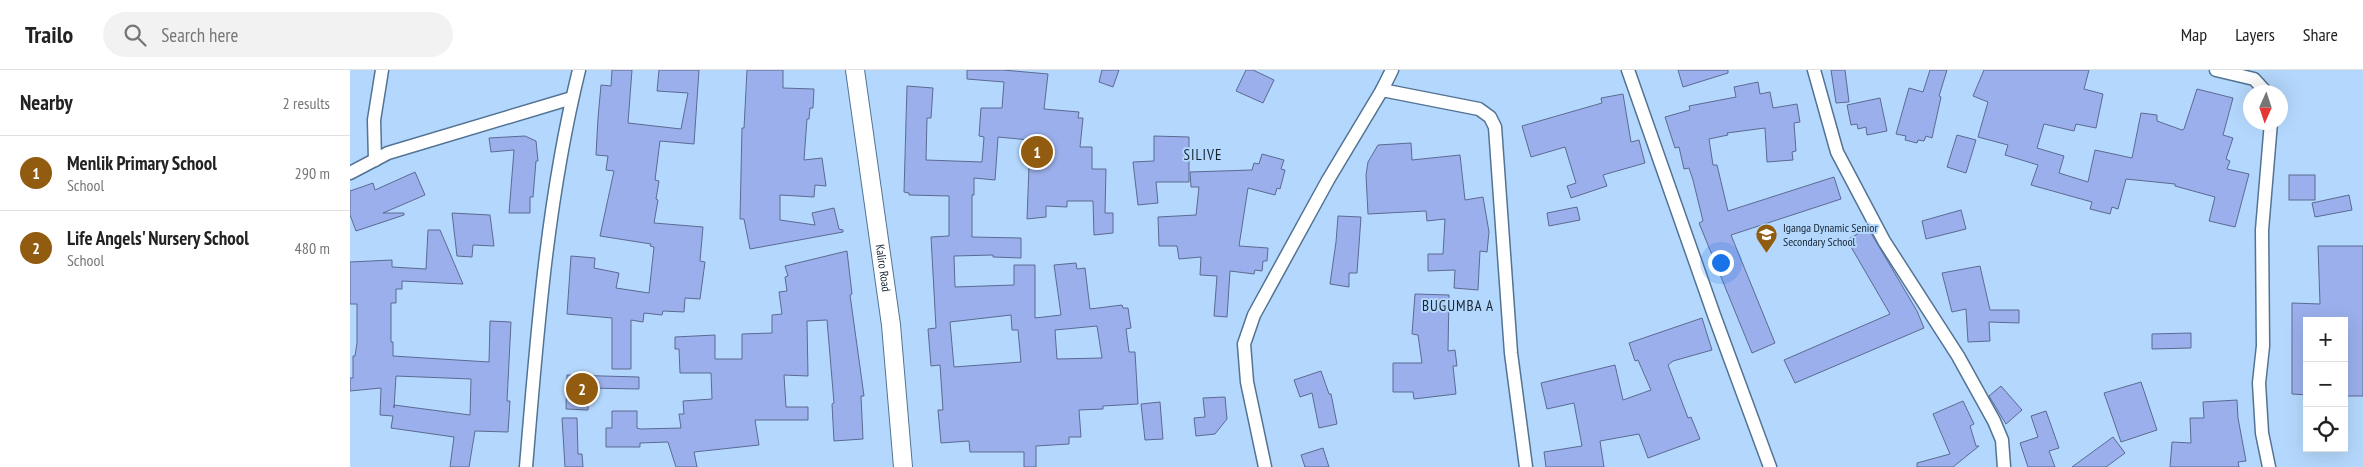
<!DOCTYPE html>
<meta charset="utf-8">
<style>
:root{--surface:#fff;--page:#f2f2f2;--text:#222;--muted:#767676;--line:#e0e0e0;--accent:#915c0f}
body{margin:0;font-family:"PT Sans Narrow",sans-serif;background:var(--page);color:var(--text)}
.controls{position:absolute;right:15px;bottom:15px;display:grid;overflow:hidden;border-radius:0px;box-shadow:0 5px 20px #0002}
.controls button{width:45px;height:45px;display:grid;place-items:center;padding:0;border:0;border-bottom:1px solid var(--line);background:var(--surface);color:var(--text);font:25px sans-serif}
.compass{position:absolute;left:1893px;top:15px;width:45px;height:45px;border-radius:50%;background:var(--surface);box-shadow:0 5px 20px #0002;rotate:183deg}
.you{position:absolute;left:1370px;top:192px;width:18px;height:18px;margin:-12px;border:4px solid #fff;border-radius:50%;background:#1a73e8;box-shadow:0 0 0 8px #1a73e833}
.badge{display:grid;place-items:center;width:32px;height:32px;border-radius:50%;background:var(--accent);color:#fff;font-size:16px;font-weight:700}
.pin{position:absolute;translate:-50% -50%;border:2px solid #fff;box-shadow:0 1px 5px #0006}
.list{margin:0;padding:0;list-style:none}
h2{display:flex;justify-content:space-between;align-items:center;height:65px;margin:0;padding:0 20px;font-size:21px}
h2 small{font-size:16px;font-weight:400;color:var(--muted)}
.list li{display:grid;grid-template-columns:32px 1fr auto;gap:15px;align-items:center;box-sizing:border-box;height:75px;padding:0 20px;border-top:1px solid var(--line)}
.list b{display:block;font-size:19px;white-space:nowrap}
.list p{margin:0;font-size:16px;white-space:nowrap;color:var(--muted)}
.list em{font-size:16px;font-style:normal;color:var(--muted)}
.icon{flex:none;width:28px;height:28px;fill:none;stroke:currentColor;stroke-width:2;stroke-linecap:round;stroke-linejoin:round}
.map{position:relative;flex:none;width:2013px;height:397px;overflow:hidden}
header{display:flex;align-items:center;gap:30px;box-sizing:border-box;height:70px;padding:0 25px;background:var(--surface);border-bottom:1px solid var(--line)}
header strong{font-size:24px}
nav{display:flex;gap:28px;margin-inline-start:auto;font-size:18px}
.search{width:350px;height:45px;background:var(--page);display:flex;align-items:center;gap:12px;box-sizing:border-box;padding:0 18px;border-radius:28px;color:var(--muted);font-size:19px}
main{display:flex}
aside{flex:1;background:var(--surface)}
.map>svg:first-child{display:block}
.building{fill:#9aafeb;stroke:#5c6a92;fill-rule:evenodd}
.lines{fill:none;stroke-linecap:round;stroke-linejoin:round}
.minor-casing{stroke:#527394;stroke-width:15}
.secondary-casing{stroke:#527394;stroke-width:20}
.minor{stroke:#fff;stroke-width:12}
.secondary{stroke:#fff;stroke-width:18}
.labels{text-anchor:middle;stroke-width:4;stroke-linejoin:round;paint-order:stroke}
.poi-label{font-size:12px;fill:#172533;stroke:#b4d8fd;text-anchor:start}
.street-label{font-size:12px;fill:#172533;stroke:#b4d8fd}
.quarter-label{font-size:15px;letter-spacing:1px;fill:#172533;stroke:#b4d8fd}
</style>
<header>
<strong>Trailo</strong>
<div class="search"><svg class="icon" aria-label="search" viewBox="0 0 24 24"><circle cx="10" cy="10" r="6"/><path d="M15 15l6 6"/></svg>Search here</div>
<nav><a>Map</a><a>Layers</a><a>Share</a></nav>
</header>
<main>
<aside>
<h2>Nearby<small>2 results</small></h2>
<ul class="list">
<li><span class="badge">1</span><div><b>Menlik Primary School</b><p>School</p></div><em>290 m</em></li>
<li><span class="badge">2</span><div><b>Life Angels' Nursery School</b><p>School</p></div><em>480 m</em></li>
</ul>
</aside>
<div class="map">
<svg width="2013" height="397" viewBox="0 0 2013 397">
<rect width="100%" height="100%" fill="#b4d8fd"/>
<g class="building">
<polygon points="262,0 282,0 278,53 331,59 338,23 307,21 309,0 349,0 344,74 310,71 305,110 309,111 306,129 308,130 304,153 353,157 350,191 355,192 350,229 335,228 334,242 313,241 312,245 294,243 293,252 281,250 281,299 262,299 262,248 217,244 221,186 245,188 244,198 269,203 266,218 299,223 304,177 300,176 301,174 250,166 264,101 256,100 258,86 246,85 248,48 251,15 261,16"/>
<polygon points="397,0 433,0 433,18 464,19 463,38 460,38 459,49 457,49 454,90 472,88 476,116 465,115 464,127 430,125 430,150 465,155 462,143 484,138 489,159 493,160 493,162 400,179 394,149 390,149 392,58 394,58"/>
<path d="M617,0H653L698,4L694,39L729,42L728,48H733L730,77H742V99H756L755,143H763V163L744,165L743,131H717V137L696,136V147L677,149L680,70L648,67L645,110L624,108V125H622V167L671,168V188L643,187V185L604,186L605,217L664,215V195H685V248L711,245L704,195L726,193L727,199L735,198L740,239L772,235L773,238H778L781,258L776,259L779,282H785L788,334L753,336V339L729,340L731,367H719V374L686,376V397H674V382H620L619,371L591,373L588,340H593L590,295L581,296L578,259L586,258L581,167L599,166V126L559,125V123L554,122L557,16L583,18L581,48H577L576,90L632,92L634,67L629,66L631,38H652L654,12L617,9ZM661,245L662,260H668L671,292L604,297L600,252ZM747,256L752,288L707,289L705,260Z"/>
<polygon points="752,0 769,0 763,17 749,12"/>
<polygon points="896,0 903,0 924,10 913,33 886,21"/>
<polygon points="1328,0 1378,0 1378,3 1333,17"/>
<polygon points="1481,0 1495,0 1499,32 1486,33"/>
<polygon points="1580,0 1597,0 1589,26 1591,27 1582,68 1576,66 1574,71 1568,70 1567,73 1555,70 1556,66 1546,64 1559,18 1573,22"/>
<polygon points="1634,0 1739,0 1734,19 1753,24 1746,58 1726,54 1724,61 1694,54 1687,78 1714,86 1709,103 1738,112 1745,80 1782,88 1791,43 1807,45 1807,51 1832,60 1834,59 1847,19 1883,28 1873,65 1883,68 1876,89 1880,91 1877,99 1899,104 1885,157 1859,151 1865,127 1825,116 1825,114 1776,109 1768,139 1762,137 1760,144 1740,139 1742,132 1681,115 1688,95 1655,85 1658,75 1628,67 1638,32 1623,26"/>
<polygon points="1408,12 1410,24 1420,22 1423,38 1447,34 1450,52 1444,53 1446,81 1442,82 1443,90 1417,92 1415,58 1377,63 1378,65 1359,69 1363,95 1367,95 1378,141 1484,107 1491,129 1381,165 1425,273 1402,283 1349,153 1353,151 1343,110 1339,98 1334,99 1329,77 1325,78 1315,47 1340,40 1339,36 1386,27 1384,17"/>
<polygon points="1273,24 1281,72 1289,70 1295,93 1253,105 1257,116 1221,128 1217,116 1226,113 1215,77 1181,87 1172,56 1252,33 1251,28"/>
<polygon points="1530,28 1537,61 1517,65 1516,57 1508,59 1507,54 1501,55 1497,35"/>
<polygon points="1607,65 1626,70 1616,103 1597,97"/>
<polygon points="175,66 186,71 188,91 186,91 183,127 180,127 180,143 159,143 164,80 141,82 139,68"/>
<polygon points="804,66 839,67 839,112 806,112 808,133 788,135 783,92 804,91"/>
<polygon points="1061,73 1062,90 1110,85 1115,130 1133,127 1139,162 1137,182 1130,181 1128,220 1104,218 1105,200 1078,201 1078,184 1093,184 1095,149 1077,151 1076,141 1018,144 1016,105 1018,92 1028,75"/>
<polygon points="912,84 934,90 931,99 935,100 930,119 927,118 925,125 898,118 889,176 918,178 917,191 913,191 912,201 905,200 904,204 880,201 877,247 864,246 867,206 850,205 851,187 829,189 827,176 809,176 808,147 846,145 849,117 841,117 840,102 902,100 904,93 909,94"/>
<polygon points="65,102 75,125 33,143 54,143 54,145 6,161 0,145 0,121 23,113 25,120"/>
<rect x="1939" y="105" width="26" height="25"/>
<polygon points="1999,125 2002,140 1965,147 1962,133"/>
<polygon points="1227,137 1230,150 1199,156 1197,143"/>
<polygon points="1611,140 1616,159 1576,169 1572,151"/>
<polygon points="102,143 140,145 144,176 123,175 122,187 107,186"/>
<polygon points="988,146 1011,147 1007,203 999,203 999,217 980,214 986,172"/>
<polygon points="1518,158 1567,241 1574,258 1445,313 1434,290 1540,244 1497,170"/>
<path d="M78,160H90L113,214L52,211V219H46V233H41V272H43V286L139,292L140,251L161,252L157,331H160L158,362L125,361L119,397H100L104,367L41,358L43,346L30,345L31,318L0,321V308H3V286H5L7,273V234H0V192L42,190V197L76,199ZM46,306L121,309L120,345L44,335V338Z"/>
<polygon points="1968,176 2013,176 2013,326 1994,326 1994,251 1957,251 1957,325 1942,324 1942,233 1970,234"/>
<polygon points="497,181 502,224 500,225 514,326 511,326 513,369 484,371 482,334 484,333 477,250 457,251 458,306 434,305 436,337 458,337 458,350 405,350 409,375 344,382 347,397 326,397 318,372 290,373 290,377 256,377 256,358 262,358 262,341 287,341 287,358 290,359 331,358 329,344 334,344 333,331 362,329 361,303 330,303 329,279 325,279 325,267 365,265 365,289 392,289 392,264 422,263 422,245 432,244 429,222 437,221 435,207 438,206 435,196"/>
<polygon points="1630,196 1640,240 1669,240 1669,253 1639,252 1640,271 1618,272 1616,239 1602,242 1592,203"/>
<polygon points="1065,224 1099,225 1098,281 1105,280 1107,296 1103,296 1106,324 1064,329 1063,322 1043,322 1043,293 1072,293 1068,265 1062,264"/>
<polygon points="1352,248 1362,280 1323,291 1318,295 1338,348 1341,347 1350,369 1298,388 1289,364 1250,371 1254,397 1196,397 1194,382 1232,376 1224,333 1197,339 1191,313 1265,295 1273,330 1301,320 1288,290 1285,291 1279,273"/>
<polygon points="1841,263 1841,278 1802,279 1802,264"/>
<polygon points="971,301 979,324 981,324 987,354 969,358 962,323 950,327 944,310"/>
<polygon points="217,305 289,307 289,319 238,318 238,340 216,339"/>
<polygon points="1791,312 1807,360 1771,372 1754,323"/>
<polygon points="1651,316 1672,340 1656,354 1639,326"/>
<polygon points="875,327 877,349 865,364 846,366 844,348 855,347 853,328"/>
<polygon points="1887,330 1888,348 1896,391 1888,392 1889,397 1820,397 1822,372 1841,373 1840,348 1854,348 1853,332"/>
<polygon points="1613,331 1624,354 1620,356 1626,376 1629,376 1603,397 1567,397 1567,393 1600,384 1583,344"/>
<polygon points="810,332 813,369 795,370 791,334"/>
<polygon points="1696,341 1709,378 1699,381 1705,397 1678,397 1670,373 1688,367 1681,346"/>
<polygon points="212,348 227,348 228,384 232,384 233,397 215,397"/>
<polygon points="1763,367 1775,383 1756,397 1722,397"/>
<polygon points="973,378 979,397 955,397 951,385"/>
</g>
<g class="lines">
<defs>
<g id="minor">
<polyline points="1278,0 1364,245 1420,397"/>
<polyline points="1464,0 1487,82 1534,171 1608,286 1644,351 1652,370 1654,397"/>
<polyline points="1866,0 1904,9 1916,22"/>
<polyline points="1032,20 1129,39 1140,47 1145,57 1161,283 1176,397"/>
<polyline points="25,90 24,50 32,0"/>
<polyline points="0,103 38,83 222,28"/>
<path d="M176,397C187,264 197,130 229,0"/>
<polyline points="915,397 897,312 894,274 904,245 978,110 1032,20 1042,0"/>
<polyline points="1919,397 1912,363 1909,313 1913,276 1912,160 1921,52"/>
</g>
<g id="secondary">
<path id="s1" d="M505,0L541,255L553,397"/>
</g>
</defs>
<use href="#minor" class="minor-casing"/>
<use href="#secondary" class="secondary-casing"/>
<use href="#minor" class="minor"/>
<use href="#secondary" class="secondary"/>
</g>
<defs>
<symbol id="school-pin" viewBox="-11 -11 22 30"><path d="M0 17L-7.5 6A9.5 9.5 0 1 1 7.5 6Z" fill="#915c0f" stroke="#b4d8fd"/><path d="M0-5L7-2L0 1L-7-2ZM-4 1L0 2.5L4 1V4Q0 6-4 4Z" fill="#fff"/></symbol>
</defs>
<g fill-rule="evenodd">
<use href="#school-pin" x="1404" y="152" width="25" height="34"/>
</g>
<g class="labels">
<g class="poi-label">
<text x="1433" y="162">Iganga Dynamic Senior<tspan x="1433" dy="14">Secondary School</tspan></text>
</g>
<g class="street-label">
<text dy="4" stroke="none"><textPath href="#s1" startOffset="200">Kaliro Road</textPath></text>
</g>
<g class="quarter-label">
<text x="853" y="90">SILIVE</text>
<text x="1108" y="241">BUGUMBA A</text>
</g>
</g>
</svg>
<div class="controls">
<button>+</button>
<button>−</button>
<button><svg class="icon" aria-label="locate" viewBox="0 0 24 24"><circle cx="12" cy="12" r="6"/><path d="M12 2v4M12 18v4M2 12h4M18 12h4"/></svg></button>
</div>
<svg class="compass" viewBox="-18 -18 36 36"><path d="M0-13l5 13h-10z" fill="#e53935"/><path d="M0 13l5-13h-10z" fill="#767676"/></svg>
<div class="you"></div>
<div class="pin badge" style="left:687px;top:82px">1</div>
<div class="pin badge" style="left:232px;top:319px">2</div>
</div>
</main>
